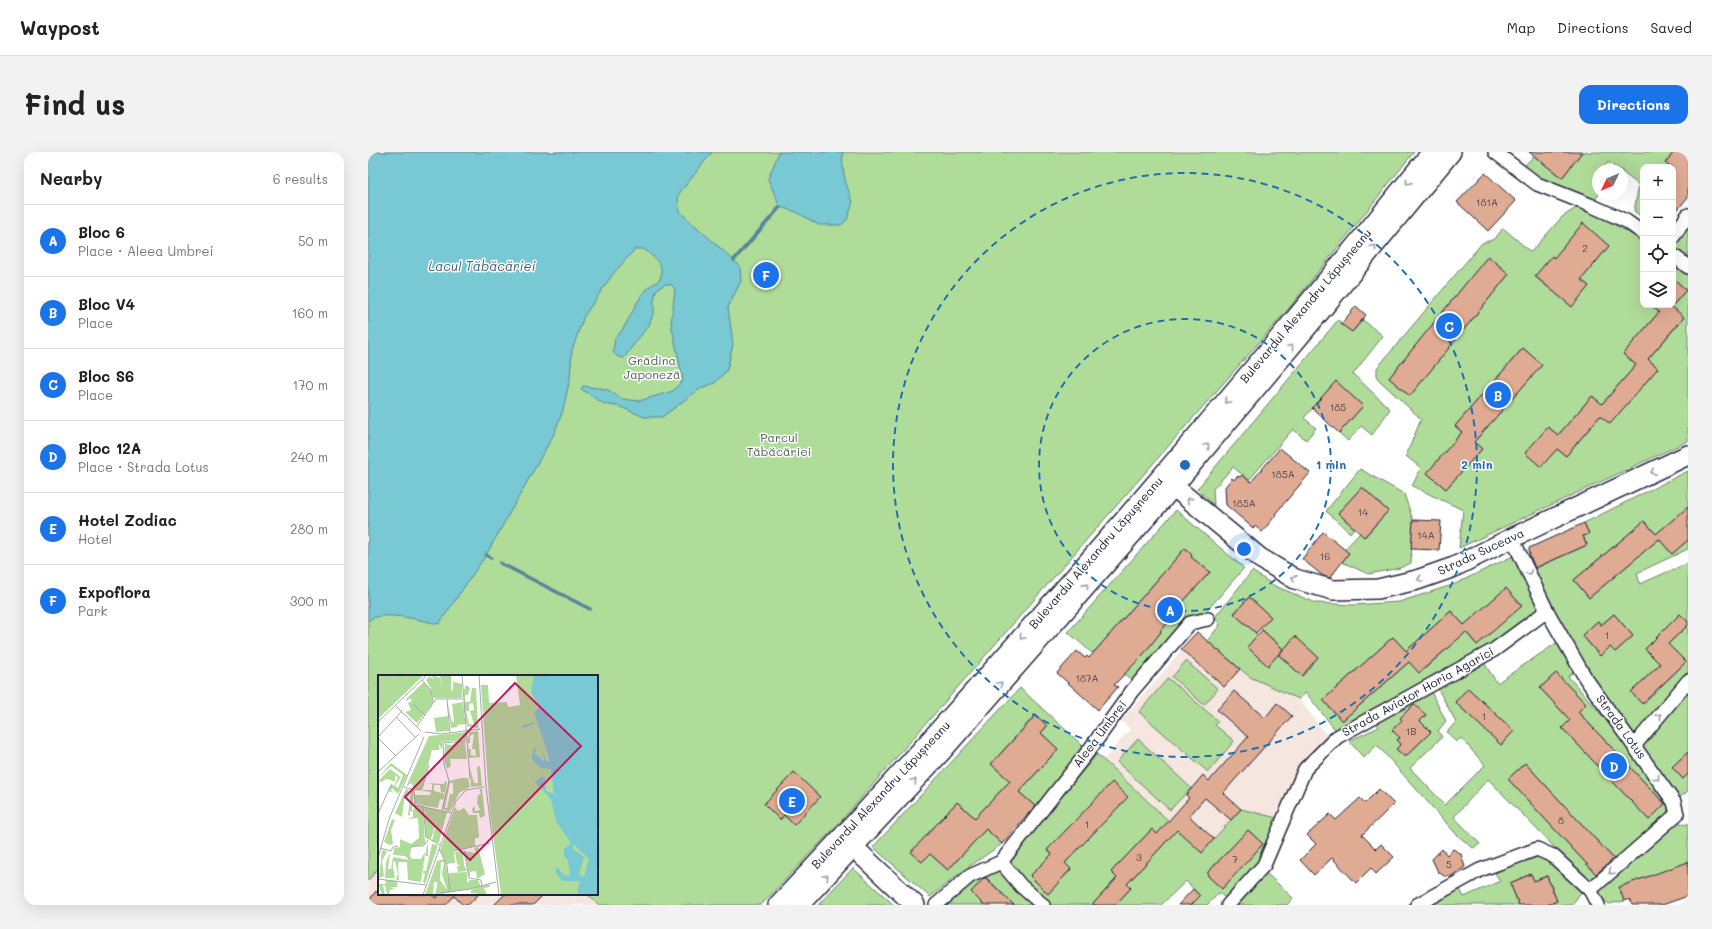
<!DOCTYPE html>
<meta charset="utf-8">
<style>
:root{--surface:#fff;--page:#f2f2f2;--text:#222;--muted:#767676;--line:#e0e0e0;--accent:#1a73e8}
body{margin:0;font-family:Mali,sans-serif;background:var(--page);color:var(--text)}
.controls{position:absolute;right:12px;top:12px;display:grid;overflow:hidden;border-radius:8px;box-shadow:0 4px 16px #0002}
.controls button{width:36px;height:36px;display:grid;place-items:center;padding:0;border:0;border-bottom:1px solid var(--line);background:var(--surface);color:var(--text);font:20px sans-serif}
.compass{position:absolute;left:1224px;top:12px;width:36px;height:36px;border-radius:50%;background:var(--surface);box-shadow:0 4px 16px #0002;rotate:226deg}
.you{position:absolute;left:876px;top:397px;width:14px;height:14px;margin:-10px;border:3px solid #fff;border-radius:50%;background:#1a73e8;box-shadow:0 0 0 6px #1a73e833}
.badge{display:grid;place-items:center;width:26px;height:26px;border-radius:50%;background:var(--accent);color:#fff;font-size:13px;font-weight:700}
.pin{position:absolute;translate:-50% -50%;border:2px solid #fff;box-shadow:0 1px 4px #0006}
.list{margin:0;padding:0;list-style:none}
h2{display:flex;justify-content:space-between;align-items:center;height:52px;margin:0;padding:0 16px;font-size:17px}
h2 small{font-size:13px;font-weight:400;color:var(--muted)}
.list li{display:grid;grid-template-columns:26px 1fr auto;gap:12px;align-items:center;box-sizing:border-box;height:72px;padding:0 16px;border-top:1px solid var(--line)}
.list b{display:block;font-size:15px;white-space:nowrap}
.list p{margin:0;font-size:13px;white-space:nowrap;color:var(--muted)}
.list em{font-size:13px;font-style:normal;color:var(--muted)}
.icon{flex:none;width:22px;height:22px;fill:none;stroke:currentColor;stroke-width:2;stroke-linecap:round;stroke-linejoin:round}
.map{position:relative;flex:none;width:1320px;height:753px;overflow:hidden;border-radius:12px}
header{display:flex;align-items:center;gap:24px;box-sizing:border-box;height:56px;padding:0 20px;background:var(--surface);border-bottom:1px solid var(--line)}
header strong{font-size:19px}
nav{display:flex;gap:22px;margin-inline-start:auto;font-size:14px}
.intro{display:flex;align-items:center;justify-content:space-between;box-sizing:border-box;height:96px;padding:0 24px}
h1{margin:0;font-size:28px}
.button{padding:10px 18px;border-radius:12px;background:var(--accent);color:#fff;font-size:14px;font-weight:700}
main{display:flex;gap:24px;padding:0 24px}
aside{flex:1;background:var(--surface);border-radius:12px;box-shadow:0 4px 16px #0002}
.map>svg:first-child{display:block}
.built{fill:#f5e6df}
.green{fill:#b0dc9a;stroke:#697f6a;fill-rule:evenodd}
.water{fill:#79c9d4;stroke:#568697}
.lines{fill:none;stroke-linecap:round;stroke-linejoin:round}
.stream{stroke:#568697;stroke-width:3.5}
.building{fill:#dfab93;stroke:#22223b}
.street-casing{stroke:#22223b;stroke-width:16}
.secondary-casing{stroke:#22223b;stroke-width:22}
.street{stroke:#fff;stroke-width:13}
.secondary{stroke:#fff;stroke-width:19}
.oneway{stroke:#9c9ca7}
.ring{fill:none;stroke:#1f6fb2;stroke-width:2;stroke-dasharray:7 5}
.labels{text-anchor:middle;stroke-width:3;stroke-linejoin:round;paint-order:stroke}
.number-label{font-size:10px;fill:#514451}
.street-label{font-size:12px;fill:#22223b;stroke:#fff}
.park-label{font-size:12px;fill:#4d5a58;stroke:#fff}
.water-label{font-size:13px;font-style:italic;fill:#405c71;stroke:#fff}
.inset-river{fill:none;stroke:#79c9d4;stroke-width:2}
.inset-road{fill:none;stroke:#a7a7b1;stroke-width:1}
.view{fill:#c2185b;fill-opacity:0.15;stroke:#c2185b;stroke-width:2}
.inset-edge{fill:none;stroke:#22223b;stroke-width:2}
.centre{fill:#1f6fb2;stroke:#fff;stroke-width:2}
.ring-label{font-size:12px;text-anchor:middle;font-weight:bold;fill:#1f6fb2;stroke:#fff;stroke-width:3;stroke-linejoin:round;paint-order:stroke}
</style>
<header>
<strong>Waypost</strong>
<nav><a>Map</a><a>Directions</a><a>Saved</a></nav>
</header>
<div class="intro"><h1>Find us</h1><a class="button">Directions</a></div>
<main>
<aside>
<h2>Nearby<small>6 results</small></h2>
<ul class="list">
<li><span class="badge">A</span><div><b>Bloc 6</b><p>Place · Aleea Umbrei</p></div><em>50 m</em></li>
<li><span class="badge">B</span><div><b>Bloc V4</b><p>Place</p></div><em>160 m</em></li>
<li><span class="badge">C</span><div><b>Bloc S6</b><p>Place</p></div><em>170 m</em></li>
<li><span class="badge">D</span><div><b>Bloc 12A</b><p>Place · Strada Lotus</p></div><em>240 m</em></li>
<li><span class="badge">E</span><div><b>Hotel Zodiac</b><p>Hotel</p></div><em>280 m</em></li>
<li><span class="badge">F</span><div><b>Expoflora</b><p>Park</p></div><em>300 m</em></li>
</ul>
</aside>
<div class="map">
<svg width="1320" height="753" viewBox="0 0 1320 753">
<rect width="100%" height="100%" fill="#fff"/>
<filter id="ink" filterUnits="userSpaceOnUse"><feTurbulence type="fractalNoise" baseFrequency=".025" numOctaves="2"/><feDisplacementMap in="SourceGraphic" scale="8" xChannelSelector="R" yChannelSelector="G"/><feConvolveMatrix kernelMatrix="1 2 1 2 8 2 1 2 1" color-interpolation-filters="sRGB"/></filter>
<g filter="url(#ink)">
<g class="built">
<polygon points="829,480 882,525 931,547 959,584 931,615 909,666 873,657 834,701 736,608 762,577 753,569"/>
<polygon points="11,715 11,742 219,742 231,753 0,753 0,729"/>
</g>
<g class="green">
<polygon points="0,0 1046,0 922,155 472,670 393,753 231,753 219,742 229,742 229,524 11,524 11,715 0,729"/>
<polygon points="1214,0 1306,0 1297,11 1303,15 1275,15 1275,66 1266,59 1271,33 1254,20 1254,18 1251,18 1240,10 1235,18 1230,18 1229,28 1231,42 1226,49 1170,28 1154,16 1166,4 1194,26"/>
<path d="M1208,56L1223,59L1275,89V153H1283L1291,160L1255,202L1268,213L1234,252L1224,244L1190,283L1180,275L1158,301L1189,297L1198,304L1232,264L1290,216L1280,207L1316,166L1304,155L1318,138L1305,126V109L1320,121V289L1091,396L1095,358L1044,334L1053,316L1038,304L1053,267L1009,226V216L1114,91L1127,87L1135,76L1163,100L1194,65ZM1215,72L1241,94L1219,121L1192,99ZM1184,104L1221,134L1204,154L1167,125ZM1120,105L1141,122L1042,243L1021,226ZM1155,196L1174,213L1106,290L1114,297L1078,337L1059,321L1094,280L1087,274Z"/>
<polygon points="1320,74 1320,107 1305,94"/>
<polygon points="970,168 984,180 995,168 1015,184 985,222 1022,257 1004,283 993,274 980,289 971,281 995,254 968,230 936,266 948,276 938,288 925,277 881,328 865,315 845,337 846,353 829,337"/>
<polygon points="992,317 1036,342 1045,368 1043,411 1032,416 1000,422 974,410 981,401 976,398 992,381 997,385 1020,359 994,335 970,361 986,376 982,381 958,359"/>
<path d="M1320,319V355L1288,382L1276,369L1206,428L1221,446L1291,387L1304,402L1320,388V397L1269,421L1272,432L1320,411V470L1312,462L1277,497L1297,507L1263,540L1275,552L1318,510L1307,499L1303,503L1296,496L1320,473V520L1267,582L1220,522L1189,465L1166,417L1219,393L1215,384L1221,381L1216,371ZM1246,462L1265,484L1247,500L1242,495L1232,504L1214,483L1230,469L1233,473Z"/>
<polygon points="808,358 876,416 836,462 767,530 756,522 764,513 765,513 793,480 792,479 816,453 814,451 842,420 835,413 830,417 820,408 824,403 817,396 729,497 724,501 700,480"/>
<path d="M1147,403L1175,458L1123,496L969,580L938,541L931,547L882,525L839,489L852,473L847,465L884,419L907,434L948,451L985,453L1031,450L1087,432ZM881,445L889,473L919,500L924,494L921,491L927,485L950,505L936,513L940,517L934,524L907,500L905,508L900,513L892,485L866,461L870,456L873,459L876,450ZM1083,459L1096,473L1109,493L1098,480L1052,521L1041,510L974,569L955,548L1025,485L1038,499Z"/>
<path d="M1190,490L1207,519L1200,524L1253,585L1302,650L1298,664L1247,708L1157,611L1140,627L1230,724L1221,731L1120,627L1086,665L1112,692L1105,696L1089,683L1009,593L996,606L981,589L1011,575L1007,568L1061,536L1078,569L1070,579L1074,585L1042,616L1077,653L1117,613L1093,586L1088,590L1079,580L1088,570L1069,535L1115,509L1129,531ZM1188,521L1217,552L1210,560L1297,652L1281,667L1194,576L1202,568L1172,536ZM1100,537L1146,579L1133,592L1087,550ZM1046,552L1058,563L1052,569L1063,580L1037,605L1028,597L1033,592L1029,588L1032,586L1024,578L1034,568L1032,566Z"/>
<polygon points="818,509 850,537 836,553 804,525"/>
<polygon points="800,526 850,569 847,573 866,589 840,620 771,560"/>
<polygon points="1320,534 1320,600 1304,615 1315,627 1320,622 1320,639 1310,647 1270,592"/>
<polygon points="652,536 714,593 714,605 668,655 651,640 690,597 673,581 679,574 667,563 623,612 642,629 607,666 589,650 544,700 554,710 562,702 580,718 618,677 634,692 599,716 562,745 505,695"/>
<polygon points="770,587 823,636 802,658 749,610"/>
<path d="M729,602L834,700L873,657L909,666L893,710L860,748L851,741L839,753H823L832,744L818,729L793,753H747L763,736L759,732L798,690L784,677L743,720L749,726L727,750L730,753H680L639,711ZM759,645L697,711L703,718L680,741L662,724L684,702L679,698ZM880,678L895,692L853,736L839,722Z"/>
<path d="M1306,668L1317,673L1320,671V710L1256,749L1241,752C1235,747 1230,744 1231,736Z"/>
<polygon points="1170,701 1182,706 1215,737 1204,753 1179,753 1189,749 1179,724 1166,729 1163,722 1142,731 1151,753 1057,753 1092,737 1096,745 1132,729 1127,721"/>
<polygon points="485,716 526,753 450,753"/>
<polygon points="629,716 670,753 646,753 618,725 603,740 616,753 572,753 604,727"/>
<polygon points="896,719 925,746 919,753 865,753"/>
</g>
<g class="water">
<path d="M0,0H344L310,43L311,59L372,114L373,129L360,155L365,192L359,218L347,231L333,236L294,265H276L253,255L236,252L213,237L215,234L238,237L255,247L271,249L305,239L315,228L303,171L307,137L304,133L297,132L288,138L286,149V160L281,173L266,192L256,206L250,205L245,200L247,186L255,177L273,144L282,134L292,128C297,111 287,107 276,97H267L245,122L216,164L204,198L202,226L195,258L186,282L118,403L71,472C54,469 13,457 0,469Z"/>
<path d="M411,0H475C473,17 478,34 485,50L479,68L473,73H451L428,60L412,55L400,27Z"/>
</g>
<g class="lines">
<g class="stream">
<polyline points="366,108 412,55"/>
<polyline points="118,403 123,406"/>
<polyline points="132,411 222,457"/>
</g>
</g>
<g class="building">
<polygon points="1161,0 1214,0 1194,26"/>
<polygon points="1306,0 1320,0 1320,45 1305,63 1305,15 1297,11"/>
<polygon points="1117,21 1148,49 1120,79 1089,50"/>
<polygon points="1215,71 1241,94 1213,128 1221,134 1204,155 1167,124 1184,104 1186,106"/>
<polygon points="1120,104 1141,122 1042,244 1021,226"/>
<polygon points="1305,126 1318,138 1305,153"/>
<polygon points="1283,153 1302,153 1316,165 1280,207 1290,216 1242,272 1232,264 1198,304 1189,297 1173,315 1157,301 1180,275 1190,283 1224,244 1234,252 1268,213 1255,202 1291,160"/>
<polygon points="988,154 998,163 984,180 973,172"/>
<polygon points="1155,196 1174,213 1106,290 1114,297 1078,337 1059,321 1094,280 1087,274"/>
<polygon points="968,229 995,254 971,281 944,256"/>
<polygon points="912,296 942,321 907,362 908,363 894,380 887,374 885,376 858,353 857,335 864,326 866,328 869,324 872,325 874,323 883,330"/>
<polygon points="994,335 1020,359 996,385 970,361"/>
<polygon points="1320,355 1320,388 1304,402 1291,387 1221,446 1206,428 1276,369 1288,382"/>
<polygon points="1045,368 1073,369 1071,398 1043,397"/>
<polygon points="1216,371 1221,382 1215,384 1219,393 1167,416 1162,404 1161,396"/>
<polygon points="955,380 981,401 962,426 955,424 934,407"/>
<polygon points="817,396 824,403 823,405 842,420 814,451 816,453 792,479 793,480 774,504 746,533 750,535 730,558 689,521 709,499 717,506 719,504 721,506"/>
<polygon points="1138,436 1154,454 1109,493 1098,480 1051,521 1041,510 974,569 955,548 1025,485 1038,499 1083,459 1096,473"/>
<polygon points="881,445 903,465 888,481 866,462"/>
<polygon points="1246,462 1265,484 1247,500 1242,495 1232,504 1214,483 1230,469 1233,473"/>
<polygon points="1312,462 1320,470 1320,473 1300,492 1318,510 1274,552 1263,540 1292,512 1277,497"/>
<polygon points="894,478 915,497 900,514 879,495"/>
<polygon points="829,480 872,517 856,535 813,497"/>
<polygon points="927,484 950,505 934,524 911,503"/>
<polygon points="1188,521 1218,552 1210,560 1297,652 1281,668 1194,576 1202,568 1172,536"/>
<polygon points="1100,536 1146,579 1133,593 1087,550"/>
<polygon points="866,539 897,566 909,551 924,564 855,641 873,657 863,668 837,646 821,664 846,687 834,701 809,678 759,732 763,736 747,753 724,753 749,726 743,720 784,677 789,682 821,646 818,643 835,623 841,629 880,585 849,558"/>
<polygon points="1046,552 1058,563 1052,569 1063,580 1037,605 1028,597 1033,592 1029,588 1032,586 1024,578 1034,568 1032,566"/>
<polygon points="668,563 679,574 673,581 690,597 651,640 667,654 634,692 618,677 580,718 562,702 554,710 543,700 589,650 607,666 642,629 623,612"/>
<polygon points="1320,600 1320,622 1315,627 1304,615"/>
<polygon points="1157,611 1246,707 1228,722 1140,627"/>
<polygon points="426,620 452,645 426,673 416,663 412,668 396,652"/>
<polygon points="744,630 760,645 697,711 703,717 680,742 662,724 684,702 679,698"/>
<polygon points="1011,637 1026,652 994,683 1008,697 1013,692 1026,705 1008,722 1003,716 988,731 964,706 946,723 932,708 948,692 939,683 962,662 968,668 992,646 997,651"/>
<polygon points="880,678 895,692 854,737 840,724 840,720"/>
<polygon points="1074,697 1079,703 1085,697 1093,702 1097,715 1082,725 1080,723 1078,725 1070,720 1064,707"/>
<polygon points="1320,710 1320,744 1294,753 1264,753 1262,747 1256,749 1251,735"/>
<polygon points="1163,722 1166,729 1179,724 1189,749 1179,753 1151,753 1142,731"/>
<polygon points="616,726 618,726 646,753 616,753 603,740"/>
<polygon points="825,737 832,744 823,753 810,753"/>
<polygon points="8,739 11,742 62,742 68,746 72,742 111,742 100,753 95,753 86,744 78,753 0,753 0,750"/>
<polygon points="137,742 176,742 165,753 126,753"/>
</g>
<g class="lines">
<defs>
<g id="street">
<polyline points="1127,0 1169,32 1222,53 1258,69 1275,81"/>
<polyline points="1305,85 1320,63"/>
<polyline points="1305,103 1320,115"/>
<polyline points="1144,386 1179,459 1218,527 1306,650 1309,662 1222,738"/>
<polyline points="1266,594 1320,529"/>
<polyline points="633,710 653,734 675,753"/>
<polyline points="568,753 602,724 633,710 722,597 764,539 822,471 840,467"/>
<polyline points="860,753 896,713 937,617 969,585 1126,498 1179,459"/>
<polyline points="1049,753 1112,718 1169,697 1185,704 1222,738 1230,753"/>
</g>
<g id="secondary">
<polyline points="805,334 892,406 927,427 965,438 1010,437 1049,428 1086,415 1144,386 1320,303"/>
<polyline points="485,695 547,753"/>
<path d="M410,753C501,658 589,559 676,460C809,309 938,156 1064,0"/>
<polyline points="431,753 573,600 792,350 946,167 1083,0"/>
</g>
</defs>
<use href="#street" class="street-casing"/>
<use href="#secondary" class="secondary-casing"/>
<use href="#street" class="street"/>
<use href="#secondary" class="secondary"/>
</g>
<defs><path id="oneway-chevron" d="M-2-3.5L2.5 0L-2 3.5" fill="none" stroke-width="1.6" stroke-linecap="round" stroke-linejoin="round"/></defs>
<g class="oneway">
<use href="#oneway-chevron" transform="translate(1040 30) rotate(129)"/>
<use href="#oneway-chevron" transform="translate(1006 95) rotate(-51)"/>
<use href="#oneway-chevron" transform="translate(923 195) rotate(-50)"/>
<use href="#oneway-chevron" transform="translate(859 249) rotate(130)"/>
<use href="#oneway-chevron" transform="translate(839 294) rotate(-50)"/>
<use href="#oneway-chevron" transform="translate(1285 320) rotate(155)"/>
<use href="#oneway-chevron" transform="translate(821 348) rotate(-140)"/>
<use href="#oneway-chevron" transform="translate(1161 421) rotate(64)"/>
<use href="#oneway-chevron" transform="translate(926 426) rotate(-154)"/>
<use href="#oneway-chevron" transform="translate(1052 427) rotate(162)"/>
<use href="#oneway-chevron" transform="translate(718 434) rotate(-49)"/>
<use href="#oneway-chevron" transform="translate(654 485) rotate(131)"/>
<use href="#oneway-chevron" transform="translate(632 532) rotate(-49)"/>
<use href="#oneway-chevron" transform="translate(1291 564) rotate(-51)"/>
<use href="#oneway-chevron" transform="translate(1289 626) rotate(54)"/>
<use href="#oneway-chevron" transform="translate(546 629) rotate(-47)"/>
<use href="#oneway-chevron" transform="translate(1243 720) rotate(139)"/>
<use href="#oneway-chevron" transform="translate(458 725) rotate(-46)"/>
</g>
</g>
<g class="ring">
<circle cx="817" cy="313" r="146"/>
<circle cx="817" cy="313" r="292"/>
</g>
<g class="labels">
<g class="number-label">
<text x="1119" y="54">181A</text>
<text x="1217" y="100">2</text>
<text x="970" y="259">185</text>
<text x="915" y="326">185A</text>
<text x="876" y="355">185A</text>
<text x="995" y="364">14</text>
<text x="1058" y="387">14A</text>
<text x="957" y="408">16</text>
<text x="1239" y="487">1</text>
<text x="719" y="530">187A</text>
<text x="1116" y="568">1</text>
<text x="1043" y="583">1B</text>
<text x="1193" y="672">8</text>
<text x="719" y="676">1</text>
<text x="771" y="709">3</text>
<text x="867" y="711">7</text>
<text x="1081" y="716">5</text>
</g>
<g class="street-label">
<text transform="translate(938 154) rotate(-50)" y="4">Bulevardul Alexandru Lăpușneanu</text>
<text transform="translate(1113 400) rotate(-25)" y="4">Strada Suceava</text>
<text transform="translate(728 401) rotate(-49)" y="4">Bulevardul Alexandru Lăpușneanu</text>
<text transform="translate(1050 540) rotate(-29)" y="4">Strada Aviator Horia Agarici</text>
<text transform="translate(1253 575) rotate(54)" y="4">Strada Lotus</text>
<text transform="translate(732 582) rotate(-53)" y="4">Aleea Umbrei</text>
<text transform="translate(513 643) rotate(-47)" y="4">Bulevardul Alexandru Lăpușneanu</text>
</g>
<g class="park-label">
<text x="284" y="213">Grădina<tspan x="284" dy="14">Japoneză</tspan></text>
<text x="411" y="290">Parcul<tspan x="411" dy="14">Tăbăcăriei</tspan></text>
</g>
<g class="water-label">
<text x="114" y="119">Lacul Tăbăcăriei</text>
</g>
</g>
<g transform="translate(10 523)">
<rect width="220" height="220" fill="#fff"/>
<path d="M0,0H46L1,43ZM54,0L62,3L64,15L62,0H73V16L75,15L76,0V7L84,9V23H55L53,13L48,5L52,1L55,4ZM138,0H220V220H123L112,138L103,10H110L111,28L129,27L130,32L142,30ZM46,7L53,15L55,28L39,48L27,37L33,35L30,28L34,26L32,23L29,26L28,24ZM88,10L92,13L90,20H87V27H92L94,13H98L100,53L90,52L86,41V15ZM95,28L96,35L92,36L96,50L91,49L88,36H91V29ZM69,26L74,47H76L74,29L85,27L88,49L79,50V52L73,53ZM70,41L71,56L58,57L56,43ZM100,56L102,82L91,83L90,74H93V80L98,81L97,74H94L96,59L92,61V68H89L91,57ZM89,57L88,65L64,67V75L61,69V75H54L44,114H37L33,108L28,112L51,61ZM78,67H87L89,84H72L73,91L69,94L66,83L67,69L74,70ZM13,88L29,100L20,119L14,113L13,115L16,118L11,116L13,109L10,108L14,109L16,111L20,103L17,100V107L10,104L6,105L10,101L4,107L0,106L12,94L23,102L17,111L20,113L25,100L13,91L0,103ZM102,91L104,111L93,112L92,93L96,108H100L99,92ZM83,103H90L92,112L81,118L72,137L64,134L71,106ZM72,108H75V119H72L69,133H67ZM67,106L69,107L67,118L63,117L62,110H56V116L67,119L65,125L62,124L60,133L37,129V120H52L53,117L37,115H54V109L50,108L66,109ZM28,114L31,115L26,126L24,142L17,138ZM101,114H104L107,141L102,143L101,138H95L94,134L97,131V136L102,135L99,128L100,120L103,119ZM33,115L36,116L34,135H36L37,130L45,131L47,169L33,173L32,181L34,184H43L47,177L43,207L30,205L29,187H20L21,205H18L20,199L17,186L15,187V192L17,203H7L8,187L12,178L10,194H13L15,182L31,185L27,181L15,180L16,173L22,172V164L33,169L41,163L40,143L29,144L35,142V136H32V141L30,140ZM46,132L69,137L61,168L54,166L59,145L53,164L48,162ZM77,132L80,136L86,133L91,140H99L101,160V163H97V171L76,176L77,188L68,189L70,202L71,198L89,197V208L92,205H100L103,212L57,220L59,211V207H56L55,220H47L59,186L66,184L62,175ZM63,187H66L64,199L69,215L62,205ZM14,144L17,145L13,155L15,169L12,170L6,167ZM50,167V181H47L45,196H48L54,169L60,170L47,209L45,207L47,199L45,198V189ZM105,170L100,172L107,199L99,204L98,196L92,197V204L86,176L98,178L96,173ZM4,175L9,176L4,186L6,201L1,203ZM85,176L86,190L89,196L80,197L79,191H83L79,189L77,177ZM7,205L19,206V212H11L17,213L12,215L11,220L9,219L7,210H5L7,220H4L2,214L1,209H8ZM111,209L112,212L106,213L109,220L93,218V215Z" fill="#b0dc9a" fill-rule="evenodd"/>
<path d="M156,0H220V220H201L199,216L202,206H184L177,196L179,192L187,201L192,200L190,185L186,181V174L193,168L178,146L173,124L157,107L163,102L167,103L168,116L176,119L173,94L162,93L154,84L155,74L164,69L158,73L157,79L166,86L165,75L168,86H172L156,37L162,32L153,18ZM195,169L211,184L206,202L201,199L206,182L195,174Z" fill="#79c9d4" fill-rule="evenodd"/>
<path class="inset-river" d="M144,52L156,48"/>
<path class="inset-road" d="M84,0L92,104M101,0L108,112L121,220M44,5L53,15L55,27M69,24L72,58M35,29L47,40M18,31L43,56M18,42L37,62M0,47L49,0M39,51L58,24H85M47,57L63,59L102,54M0,62L24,36M0,63L18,81M0,97L41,59M26,112L36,115L44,114L51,90M36,115L37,130L73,138M45,131L48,162L62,170M64,135L71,106L66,89L65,68L88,66M0,139L13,110M34,171H45L50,165M2,173L13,176L15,172L20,171M61,174L69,190L72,217M86,175L91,203L103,205L104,212M76,176L112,168M0,183L11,144L46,62M0,204L48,210M63,218L92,214L118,207M45,220L78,126L88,115L106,112"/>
<path class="view" d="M137,8L203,71L92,185L27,122Z"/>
<rect width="220" height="220" class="inset-edge"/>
</g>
<circle cx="817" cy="313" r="6" class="centre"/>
<g class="ring-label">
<text x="963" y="317">1 min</text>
<text x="1109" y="317">2 min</text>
</g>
</svg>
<div class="controls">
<button>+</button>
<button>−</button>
<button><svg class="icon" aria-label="locate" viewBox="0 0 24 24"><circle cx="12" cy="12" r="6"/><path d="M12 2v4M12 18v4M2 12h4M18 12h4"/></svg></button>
<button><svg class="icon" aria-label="layers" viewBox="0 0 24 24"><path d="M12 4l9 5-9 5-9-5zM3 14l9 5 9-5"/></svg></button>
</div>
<svg class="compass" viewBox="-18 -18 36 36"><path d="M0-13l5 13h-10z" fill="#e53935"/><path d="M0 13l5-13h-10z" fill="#767676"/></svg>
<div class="you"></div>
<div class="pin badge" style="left:802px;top:458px">A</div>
<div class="pin badge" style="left:1130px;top:243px">B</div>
<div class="pin badge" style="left:1081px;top:174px">C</div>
<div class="pin badge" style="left:1246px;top:614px">D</div>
<div class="pin badge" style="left:424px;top:649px">E</div>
<div class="pin badge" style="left:398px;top:123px">F</div>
</div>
</main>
